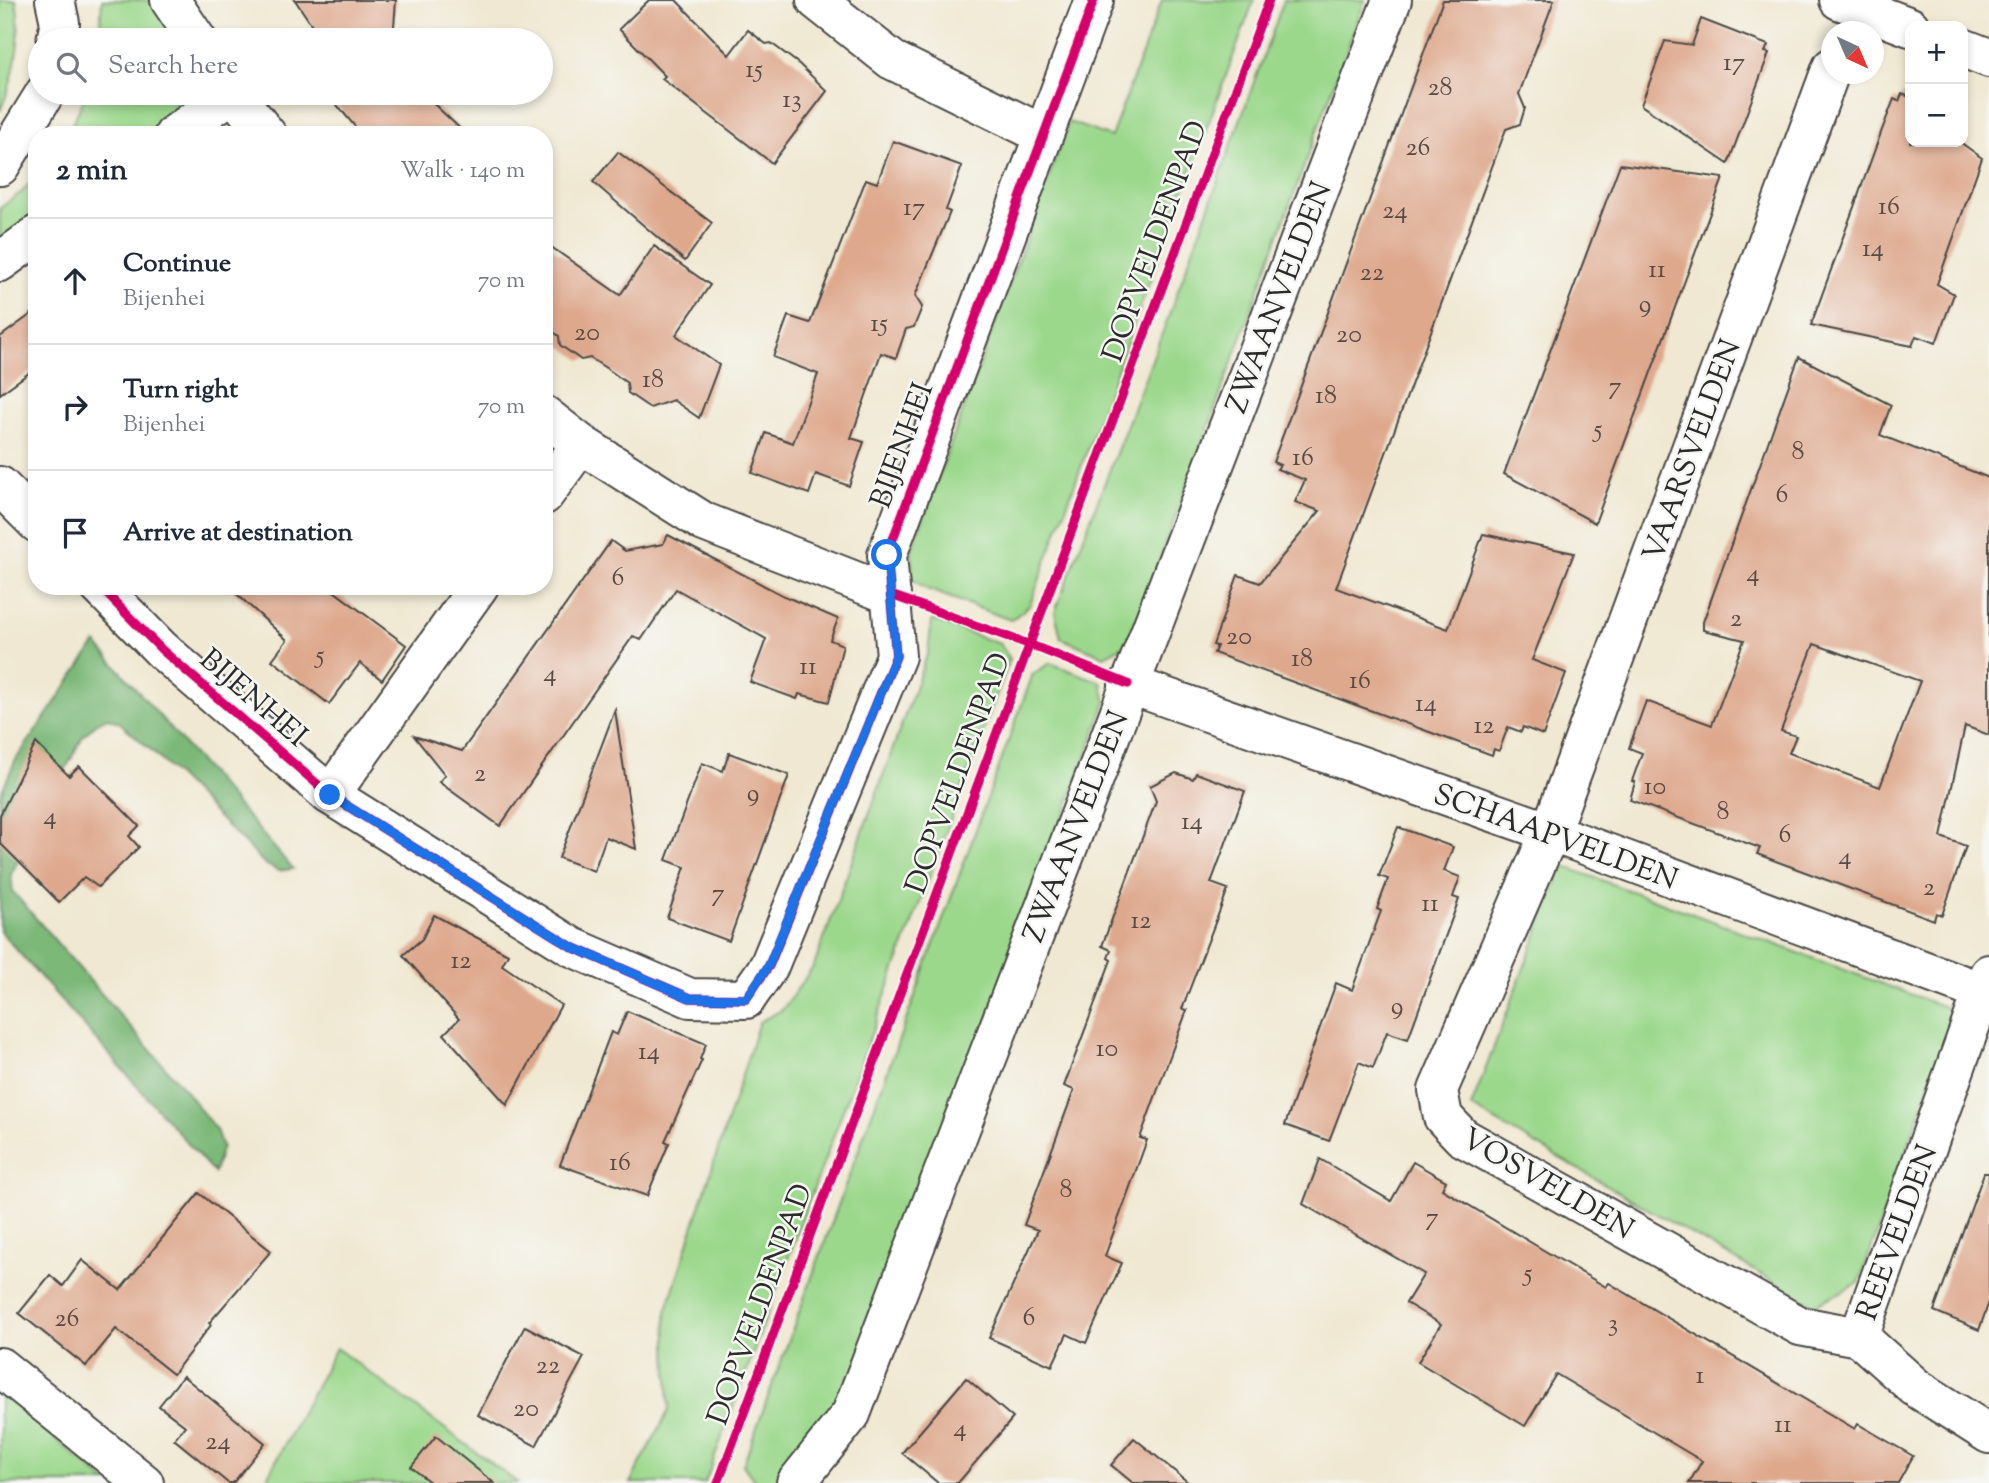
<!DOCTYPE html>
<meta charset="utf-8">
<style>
:root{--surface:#fff;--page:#f2f2f3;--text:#1f2937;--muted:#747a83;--line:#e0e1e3}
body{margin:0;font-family:"Sorts Mill Goudy",serif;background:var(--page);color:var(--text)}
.controls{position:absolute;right:21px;top:21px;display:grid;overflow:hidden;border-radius:14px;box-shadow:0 4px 10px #0003}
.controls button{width:63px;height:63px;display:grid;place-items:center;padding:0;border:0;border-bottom:2px solid var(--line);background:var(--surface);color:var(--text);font:35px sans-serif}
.compass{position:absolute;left:1821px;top:21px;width:63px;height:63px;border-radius:50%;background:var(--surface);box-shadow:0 4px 10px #0003;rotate:136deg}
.stop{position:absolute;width:21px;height:21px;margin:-16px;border:5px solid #1a73e8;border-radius:50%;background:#fff}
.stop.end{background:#1a73e8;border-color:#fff;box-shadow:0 2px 7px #0008}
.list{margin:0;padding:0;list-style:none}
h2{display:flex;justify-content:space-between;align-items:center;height:91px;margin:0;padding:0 28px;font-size:30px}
h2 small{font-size:23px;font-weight:400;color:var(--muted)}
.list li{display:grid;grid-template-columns:46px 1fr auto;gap:21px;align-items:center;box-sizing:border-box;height:126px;padding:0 28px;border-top:2px solid var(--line)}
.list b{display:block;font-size:26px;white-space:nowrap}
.list p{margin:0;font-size:23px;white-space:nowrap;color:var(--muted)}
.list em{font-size:23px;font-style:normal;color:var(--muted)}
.icon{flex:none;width:38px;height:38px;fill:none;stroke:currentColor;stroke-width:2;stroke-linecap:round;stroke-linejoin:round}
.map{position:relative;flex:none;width:1989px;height:1483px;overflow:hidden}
.search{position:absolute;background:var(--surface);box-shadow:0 4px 10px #0003;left:28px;top:28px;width:525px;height:77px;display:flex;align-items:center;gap:18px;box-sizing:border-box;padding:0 24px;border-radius:38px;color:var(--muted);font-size:26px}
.panel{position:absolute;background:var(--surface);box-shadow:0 4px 10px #0003;left:28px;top:126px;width:525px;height:469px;border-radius:28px}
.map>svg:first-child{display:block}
.green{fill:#9bd88c;stroke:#63825c;stroke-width:2}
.forest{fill:#7cb878;stroke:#547252;stroke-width:2}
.building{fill:#dea88d;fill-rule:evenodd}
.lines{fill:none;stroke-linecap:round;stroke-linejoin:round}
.minor-casing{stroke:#494744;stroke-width:42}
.minor{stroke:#fff;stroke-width:38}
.cycleway-casing{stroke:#f6f6f2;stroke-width:13}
.cycleway{stroke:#d6006c;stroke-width:9}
.route{stroke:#1a73e8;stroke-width:9}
.labels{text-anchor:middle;stroke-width:5;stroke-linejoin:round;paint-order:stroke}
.number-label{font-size:26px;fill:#584a44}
.street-label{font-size:30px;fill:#2b2b2b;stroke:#f6f6f2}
</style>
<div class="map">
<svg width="1989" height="1483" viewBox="0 0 1989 1483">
<rect width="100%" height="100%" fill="#f6f6f2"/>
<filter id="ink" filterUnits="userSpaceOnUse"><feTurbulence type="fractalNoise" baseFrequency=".0143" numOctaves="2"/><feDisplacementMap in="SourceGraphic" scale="14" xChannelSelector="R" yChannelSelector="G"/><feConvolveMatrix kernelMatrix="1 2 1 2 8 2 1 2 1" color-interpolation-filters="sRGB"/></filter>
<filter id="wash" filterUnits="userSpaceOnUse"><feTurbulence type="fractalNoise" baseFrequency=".00686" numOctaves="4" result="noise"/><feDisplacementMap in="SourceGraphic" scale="28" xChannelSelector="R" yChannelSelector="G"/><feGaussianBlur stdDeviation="1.57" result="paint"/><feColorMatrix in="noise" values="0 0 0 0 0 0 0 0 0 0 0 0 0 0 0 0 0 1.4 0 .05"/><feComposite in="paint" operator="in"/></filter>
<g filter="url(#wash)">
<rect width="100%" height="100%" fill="#f0e8d2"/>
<g class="green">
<path d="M0,0H16C23,36 15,78 0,111Z"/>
<polygon points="102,0 152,0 177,40 99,40"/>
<polygon points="1162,0 1254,0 1030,605 1011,620 927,589 912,579 912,549 1069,122 1111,137"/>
<polygon points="1284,0 1365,0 1129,643 1104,656 1061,638 1055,612 1168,318"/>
<polygon points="87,93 191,93 189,100 146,135 67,135"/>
<polygon points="37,175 37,215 0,241 0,208 23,191"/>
<polygon points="932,620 1000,644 1010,659 705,1483 630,1483 669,1410 666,1312 759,1022 782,1010 814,966 928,652"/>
<polygon points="1050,663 1101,682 1106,702 847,1399 774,1482 756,1483 743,1465 1033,674"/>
<polygon points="1563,866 1956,1011 1859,1283 1814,1305 1471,1107"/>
<polygon points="336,1348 518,1483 264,1483"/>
<polygon points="0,1394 108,1483 0,1483"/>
</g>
<polygon class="forest" points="96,643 293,869 278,871 265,864 151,750 119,722 107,718 97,723 83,736 11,874 13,892 184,1089 216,1130 222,1146 214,1173 0,931 0,795 15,761"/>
<g id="blocks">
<g class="building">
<polygon points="295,0 396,0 393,40 322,40"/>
<polygon points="649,0 676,0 729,55 748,30 766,44 771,43 799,64 827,91 772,163 662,79 665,76 619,29"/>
<polygon points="1443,0 1554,0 1519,94 1525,108 1520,124 1506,129 1336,588 1448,629 1483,534 1574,553 1532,660 1566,673 1543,735 1523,727 1521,732 1508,727 1499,751 1494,749 1492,755 1214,653 1217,646 1213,645 1238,575 1260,583 1320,511 1295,502 1305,480 1277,469 1280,465 1273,462"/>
<polygon points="1701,19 1768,45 1765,52 1769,53 1728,164 1641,105 1665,41 1692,45"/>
<polygon points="327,93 427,93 435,105 467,135 362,135"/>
<polygon points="1902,94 1910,97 1910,142 1960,142 1982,158 1937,284 1954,294 1944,321 1936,343 1916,336 1912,346 1811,325 1882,130 1894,99 1899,101"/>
<polygon points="893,141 962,166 946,210 950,212 915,296 922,307 914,327 906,329 896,358 881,353 851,438 864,442 849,486 816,474 809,494 752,473 766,433 793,443 818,374 773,357 788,316 810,323 866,179 877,183"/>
<polygon points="618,152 712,223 685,261 593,182"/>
<polygon points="1620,164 1723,178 1595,523 1504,474"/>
<polygon points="544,242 620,295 654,246 710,285 676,335 719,365 699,418 673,400 650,408 628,393 627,383 609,370 590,358 581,360 560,345 559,336 544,325"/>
<polygon points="37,310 37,367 0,394 0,337"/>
<path d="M1799,357L1891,405L1880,435L1989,478V735L1965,726L1941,837L1966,846L1942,915L1936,913L1934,920L1757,854L1760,848L1630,800L1635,782L1632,781L1642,753L1629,748L1646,701L1712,725L1744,640L1703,630V622ZM1814,644L1920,681L1880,787L1789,753L1796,736L1781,731Z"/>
<polygon points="668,535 782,595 838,619 830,640 843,645 829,702 799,694 797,699 750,682 766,639 676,589 641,640 633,636 500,826 439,782 445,775 414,736 462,751 611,541 625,551 663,544"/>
<polygon points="228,586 327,586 406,645 382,680 360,663 329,704 272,660 287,640"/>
<polygon points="615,710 636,849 606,837 594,871 559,858"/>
<polygon points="36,743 69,776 79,766 139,826 129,836 139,847 98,887 84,877 59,902 0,843 0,815"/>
<polygon points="729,753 789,775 729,941 667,918 685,867 666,860 702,763 723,771"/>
<polygon points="1176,773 1193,779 1196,773 1245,791 1211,883 1228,889 1182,1009 1187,1010 1140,1138 1147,1140 1105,1256 1122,1263 1086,1343 1067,1334 1052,1366 989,1338 1038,1230 1024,1225 1074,1090 1064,1086 1111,960 1108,958 1111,950 1102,946 1156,801 1150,786"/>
<polygon points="1398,827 1453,847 1444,871 1460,877 1453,897 1459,899 1408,1039 1387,1032 1373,1068 1359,1062 1329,1141 1285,1125 1336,983 1352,990 1381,911 1377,909 1388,879 1379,876"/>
<polygon points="434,915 508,954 502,965 561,1005 507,1105 444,1034 459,1019 403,955 422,939"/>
<polygon points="627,1011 706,1044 700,1059 702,1060 665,1141 669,1143 647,1196 560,1165 611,1032 617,1035"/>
<polygon points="1320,1159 1391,1201 1413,1162 1446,1181 1442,1189 1545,1251 1606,1287 1609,1283 1855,1429 1858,1424 1913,1456 1898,1483 1689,1483 1702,1461 1556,1374 1525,1426 1418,1362 1441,1324 1406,1303 1424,1274 1303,1204"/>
<polygon points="1984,1173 1989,1173 1989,1302 1979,1330 1934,1311"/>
<polygon points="199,1193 271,1251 209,1323 211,1325 173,1374 116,1329 86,1366 19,1313 50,1275 63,1286 82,1260 120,1290"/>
<polygon points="525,1326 584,1357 536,1446 478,1415"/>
<polygon points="183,1376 265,1443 233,1483 228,1483 174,1439 185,1426 159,1406"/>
<polygon points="966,1378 1013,1418 958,1483 938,1483 902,1453"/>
<polygon points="436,1436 494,1483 431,1483 411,1467"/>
<polygon points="1134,1438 1189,1483 1133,1483 1111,1465"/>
</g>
</g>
</g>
<g filter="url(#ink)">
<use href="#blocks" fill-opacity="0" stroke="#494744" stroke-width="2"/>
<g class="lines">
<defs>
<g id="minor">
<polyline points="55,0 60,23 56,40"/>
<polyline points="170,0 197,40"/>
<polyline points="816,0 892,60 1042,134"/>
<polyline points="1839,0 1910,27"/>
<polyline points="1963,48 1989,58"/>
<polyline points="1832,67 1550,832 1438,1090 1443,1117 1462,1137 1800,1326 1859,1337"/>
<polyline points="233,93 267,135"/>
<polyline points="174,135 232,93"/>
<polyline points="0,166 45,93"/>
<polyline points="0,262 37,235"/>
<polyline points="544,415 581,444 704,522 891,595"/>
<polyline points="0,486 37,523"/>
<polyline points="544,495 581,444"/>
<polyline points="99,586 162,650 330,795 572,947 690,998 746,999 769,966 896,656 887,555 1094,0"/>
<polyline points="1128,684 1550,832 1982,992"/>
<polyline points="330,795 479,586"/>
<polyline points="1989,974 1859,1337 1915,1387 1989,1434"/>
<polyline points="0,1367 144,1483"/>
<polyline points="796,1483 851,1414 1392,0"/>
</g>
</defs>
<use href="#minor" class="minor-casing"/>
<use href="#minor" class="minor"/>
<defs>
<g id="cycleway">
<polyline points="99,586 162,650 330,795 572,947 690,998 746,999 769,966 896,656 887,555 1094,0"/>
<polyline points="891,595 1031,645 1128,684"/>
<polyline points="718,1483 1269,0"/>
</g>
</defs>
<use href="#cycleway" class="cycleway-casing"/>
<use href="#cycleway" class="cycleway"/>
</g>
</g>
<g class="lines" filter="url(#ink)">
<polyline class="route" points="330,795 572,947 690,998 746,999 769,965 896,656 887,555"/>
</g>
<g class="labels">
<g class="number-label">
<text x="1734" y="70">17</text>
<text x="754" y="77">15</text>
<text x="1440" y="95">28</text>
<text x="792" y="107">13</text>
<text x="1418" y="155">26</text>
<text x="1889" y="214">16</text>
<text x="914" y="215">17</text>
<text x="1395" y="218">24</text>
<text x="1873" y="256">14</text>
<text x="1657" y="277">11</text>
<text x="1372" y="280">22</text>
<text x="1645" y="312">9</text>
<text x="879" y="331">15</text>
<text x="587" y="340">20</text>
<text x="1349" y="342">20</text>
<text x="653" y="387">18</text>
<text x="1615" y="394">7</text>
<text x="1326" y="403">18</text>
<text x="1598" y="437">5</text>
<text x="1798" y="459">8</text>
<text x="1303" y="465">16</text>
<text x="1782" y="502">6</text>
<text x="1753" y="581">4</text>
<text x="618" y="585">6</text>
<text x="1736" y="626">2</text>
<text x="1239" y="644">20</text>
<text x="320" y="663">5</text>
<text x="1302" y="666">18</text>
<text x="808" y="674">11</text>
<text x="550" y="681">4</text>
<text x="1360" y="688">16</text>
<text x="1426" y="711">14</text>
<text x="1484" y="733">12</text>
<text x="480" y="781">2</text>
<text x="1655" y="794">10</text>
<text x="753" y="801">9</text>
<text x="1723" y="819">8</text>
<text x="50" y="824">4</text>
<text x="1192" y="829">14</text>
<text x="1785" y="842">6</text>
<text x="1845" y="864">4</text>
<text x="1929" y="895">2</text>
<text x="718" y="901">7</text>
<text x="1430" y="911">11</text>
<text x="1141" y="928">12</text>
<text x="461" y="968">12</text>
<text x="1397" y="1014">9</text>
<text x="1107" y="1056">10</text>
<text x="649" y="1059">14</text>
<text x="620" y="1170">16</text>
<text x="1066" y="1197">8</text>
<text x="1432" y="1225">7</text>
<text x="1528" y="1281">5</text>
<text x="1029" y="1325">6</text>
<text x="67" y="1326">26</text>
<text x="1613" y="1331">3</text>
<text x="548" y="1373">22</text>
<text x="1700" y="1383">1</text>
<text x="526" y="1416">20</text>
<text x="1783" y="1432">11</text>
<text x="960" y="1436">4</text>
<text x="218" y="1449">24</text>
</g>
<g class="street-label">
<text transform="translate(1154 241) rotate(-70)" y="10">DOPVELDENPAD</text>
<text transform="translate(1278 297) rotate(-69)" y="10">ZWAANVELDEN</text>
<text transform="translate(901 445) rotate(-70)" y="10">BIJENHEI</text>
<text transform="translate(1691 450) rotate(-70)" y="10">VAARSVELDEN</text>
<text transform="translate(254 697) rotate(41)" y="10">BIJENHEI</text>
<text transform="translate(957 773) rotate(-70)" y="10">DOPVELDENPAD</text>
<text transform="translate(1075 826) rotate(-69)" y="10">ZWAANVELDEN</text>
<text transform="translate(1556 836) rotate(20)" y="10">SCHAAPVELDEN</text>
<text transform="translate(1548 1183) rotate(30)" y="10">VOSVELDEN</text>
<text transform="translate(1896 1232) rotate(-70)" y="10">REEVELDEN</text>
<text transform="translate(759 1304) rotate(-70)" y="10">DOPVELDENPAD</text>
</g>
</g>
</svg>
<div class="controls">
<button>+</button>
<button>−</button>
</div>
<svg class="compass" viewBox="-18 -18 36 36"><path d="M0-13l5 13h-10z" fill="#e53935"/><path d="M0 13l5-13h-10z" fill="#747a83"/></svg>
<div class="stop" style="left:887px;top:555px"></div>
<div class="stop end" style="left:330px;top:795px"></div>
<div class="search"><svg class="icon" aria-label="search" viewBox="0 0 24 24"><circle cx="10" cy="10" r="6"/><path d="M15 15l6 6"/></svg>Search here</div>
<section class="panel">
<h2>2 min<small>Walk · 140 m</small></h2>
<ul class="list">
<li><svg class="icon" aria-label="ahead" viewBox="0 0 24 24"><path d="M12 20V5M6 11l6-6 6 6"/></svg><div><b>Continue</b><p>Bijenhei</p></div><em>70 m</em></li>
<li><svg class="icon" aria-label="right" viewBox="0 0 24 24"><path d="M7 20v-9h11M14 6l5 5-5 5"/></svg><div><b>Turn right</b><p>Bijenhei</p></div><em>70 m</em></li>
<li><svg class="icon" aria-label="arrive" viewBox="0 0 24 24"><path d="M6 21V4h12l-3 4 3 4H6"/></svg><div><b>Arrive at destination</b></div></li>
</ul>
</section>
</div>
